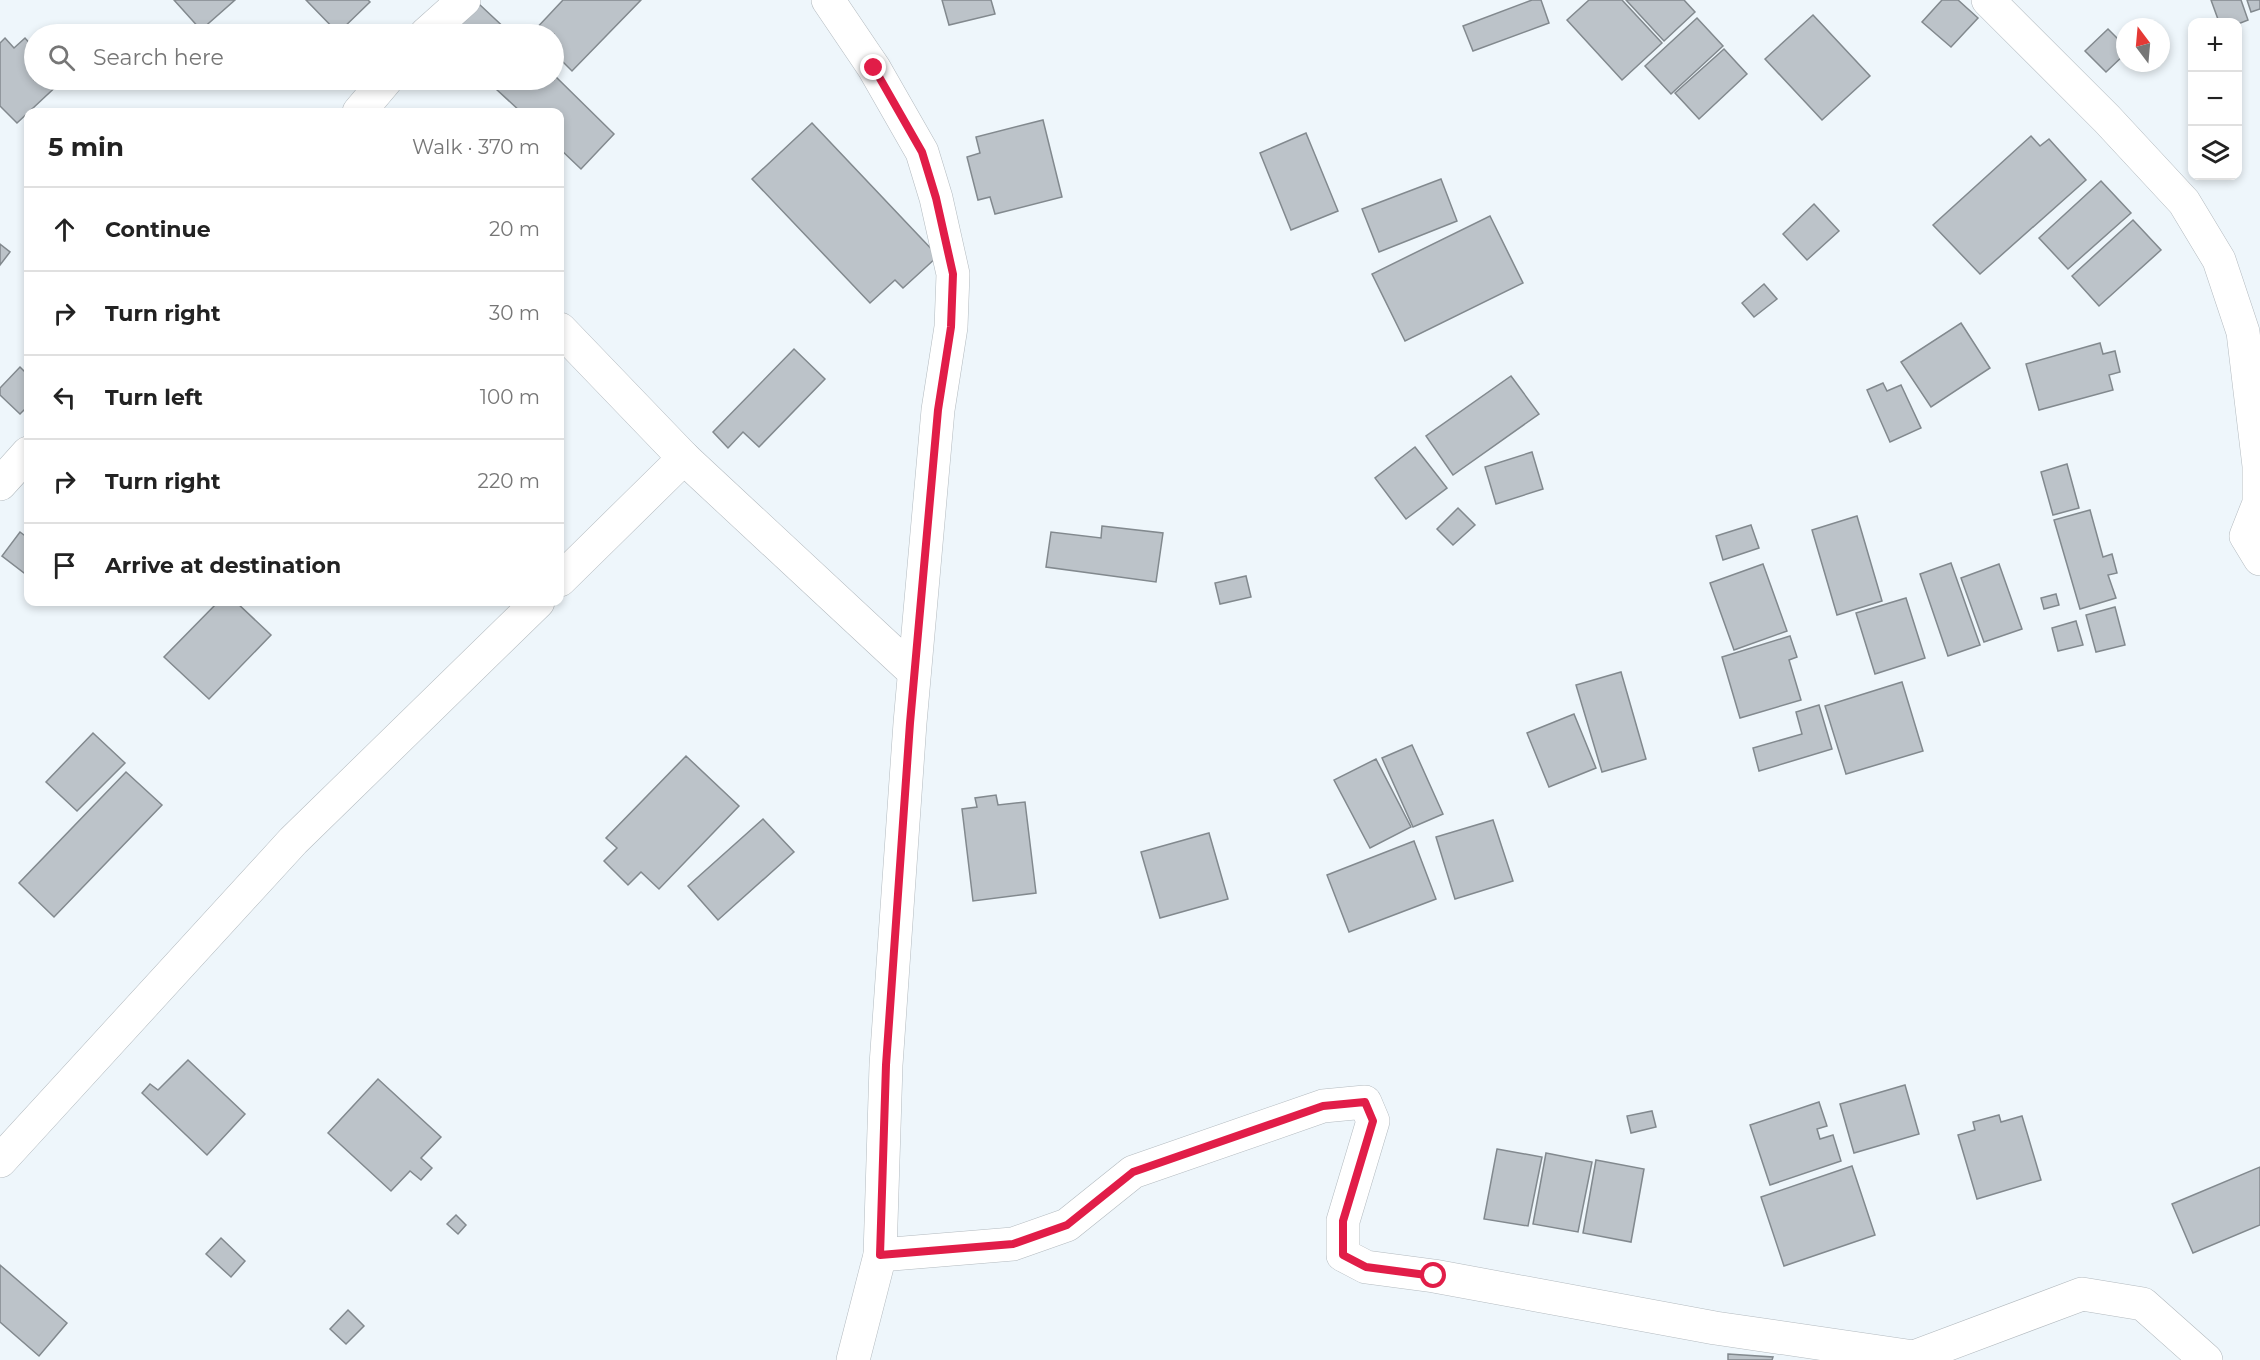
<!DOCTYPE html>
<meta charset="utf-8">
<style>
:root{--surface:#fff;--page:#f2f2f2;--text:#222;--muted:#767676;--line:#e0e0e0}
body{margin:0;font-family:Montserrat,sans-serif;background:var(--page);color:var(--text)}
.controls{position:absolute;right:18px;top:18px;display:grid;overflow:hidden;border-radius:12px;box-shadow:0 3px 9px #0003}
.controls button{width:54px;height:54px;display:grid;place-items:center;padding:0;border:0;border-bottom:2px solid var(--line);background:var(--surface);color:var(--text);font:30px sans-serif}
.compass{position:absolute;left:2116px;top:18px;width:54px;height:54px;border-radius:50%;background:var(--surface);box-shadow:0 3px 9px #0003;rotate:344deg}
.stop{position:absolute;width:18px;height:18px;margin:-14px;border:4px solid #e11d48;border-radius:50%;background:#fff}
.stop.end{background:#e11d48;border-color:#fff;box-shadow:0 2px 6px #0008}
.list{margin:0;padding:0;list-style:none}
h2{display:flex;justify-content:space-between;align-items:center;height:78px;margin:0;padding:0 24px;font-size:26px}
h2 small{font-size:20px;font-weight:400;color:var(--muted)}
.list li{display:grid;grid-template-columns:39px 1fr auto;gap:18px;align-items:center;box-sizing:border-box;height:84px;padding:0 24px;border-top:2px solid var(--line)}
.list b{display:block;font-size:22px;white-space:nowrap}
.list em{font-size:20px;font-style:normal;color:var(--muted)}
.icon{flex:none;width:33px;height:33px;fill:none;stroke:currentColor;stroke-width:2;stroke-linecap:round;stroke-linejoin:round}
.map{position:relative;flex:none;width:2260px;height:1360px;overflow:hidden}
.search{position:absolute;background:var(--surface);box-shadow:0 3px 9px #0003;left:24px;top:24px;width:540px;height:66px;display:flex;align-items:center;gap:15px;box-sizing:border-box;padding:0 21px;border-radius:33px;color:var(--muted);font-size:22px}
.panel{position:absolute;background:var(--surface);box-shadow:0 3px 9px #0003;left:24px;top:108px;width:540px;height:498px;border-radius:12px}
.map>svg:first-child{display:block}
.building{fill:#bcc3c9;stroke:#82898e;stroke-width:1.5}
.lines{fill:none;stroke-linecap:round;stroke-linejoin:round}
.minor-casing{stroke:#b3babf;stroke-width:34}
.minor{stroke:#fff;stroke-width:33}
.route{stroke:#e11d48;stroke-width:8}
</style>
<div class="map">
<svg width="2260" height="1360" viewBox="0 0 2260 1360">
<rect width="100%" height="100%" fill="#eef6fb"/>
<g class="building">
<polygon points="174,0 235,0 201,30"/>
<polygon points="306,0 368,0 370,2 338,33"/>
<polygon points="563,0 641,0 572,71 554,53 554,34 532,33"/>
<polygon points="942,0 991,0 995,14 949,25"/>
<polygon points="1532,0 1541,0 1549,23 1473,51 1463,26"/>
<polygon points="1589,0 1622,0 1662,43 1622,80 1567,20"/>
<polygon points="1626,0 1684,0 1695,12 1664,41"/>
<polygon points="1942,0 1958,0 1978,18 1951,47 1922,22"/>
<polygon points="2211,0 2241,0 2248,20 2238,24 2219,22"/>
<polygon points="2247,0 2260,0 2260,9 2251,12"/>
<polygon points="479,4 511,34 450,34"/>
<polygon points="1813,15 1870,76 1822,120 1765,59"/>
<polygon points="1697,18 1723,46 1671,94 1645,66"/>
<polygon points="2108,29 2125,46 2125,54 2106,72 2085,51"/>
<polygon points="5,38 14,48 25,38 34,48 34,80 63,80 17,123 0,106 0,43"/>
<polygon points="1724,49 1747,74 1699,119 1675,93"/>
<polygon points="554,75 614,134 581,169 560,149 560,112 521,112 496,89 505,80 554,80"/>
<polygon points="1043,120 1062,197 995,214 990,197 978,200 967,157 980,153 976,137"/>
<polygon points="812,123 938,256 903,288 895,280 870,303 752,179"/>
<polygon points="1306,133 1338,211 1291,230 1260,153"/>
<polygon points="2031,136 2040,146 2049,139 2086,180 1980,274 1933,225"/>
<polygon points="1441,179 1457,221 1379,252 1362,209"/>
<polygon points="2101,181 2131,213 2068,269 2039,238"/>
<polygon points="1814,204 1839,231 1807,260 1783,234"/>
<polygon points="1490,216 1523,283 1405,341 1372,274"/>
<polygon points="2133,220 2161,250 2099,306 2072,276"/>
<polygon points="0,244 10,252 0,265"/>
<polygon points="1764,284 1777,299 1754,317 1742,303"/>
<polygon points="1961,323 1990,368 1931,407 1901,362"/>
<polygon points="2100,343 2103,354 2115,351 2120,372 2109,375 2113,390 2039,410 2026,364"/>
<polygon points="794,349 825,379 759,447 743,432 728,448 713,432"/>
<polygon points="20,367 28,375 28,406 20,414 0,395 0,388"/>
<polygon points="1511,376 1539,414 1453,475 1426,436"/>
<polygon points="1883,383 1887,391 1901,385 1921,428 1890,442 1867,390"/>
<polygon points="1415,447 1447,488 1406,519 1375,478"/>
<polygon points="1532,452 1543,489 1496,504 1485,467"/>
<polygon points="2067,464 2079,508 2053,515 2041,472"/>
<polygon points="1458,508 1475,525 1453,545 1437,529"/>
<polygon points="2090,510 2103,557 2112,554 2117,573 2108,575 2116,598 2080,609 2054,520"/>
<polygon points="1857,516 1882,601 1837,615 1812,530"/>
<polygon points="1751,525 1759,548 1723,560 1716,536"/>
<polygon points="1102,526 1163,533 1156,582 1046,567 1051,532 1101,538"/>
<polygon points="20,532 28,538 28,576 2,556"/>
<polygon points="1951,563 1980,645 1948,656 1920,574"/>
<polygon points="1763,564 1787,631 1734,650 1710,583"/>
<polygon points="1999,564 2022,629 1984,642 1961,578"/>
<polygon points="1246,576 1251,597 1220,604 1215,583"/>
<polygon points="2056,594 2059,605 2044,609 2041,598"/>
<polygon points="1906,598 1925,658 1875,674 1856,613"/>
<polygon points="218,602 236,602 271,635 209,699 164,657"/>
<polygon points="2115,607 2125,645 2096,652 2086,615"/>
<polygon points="2076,621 2083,645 2058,651 2052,628"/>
<polygon points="1790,636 1797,657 1789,660 1801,700 1740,718 1722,657"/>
<polygon points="1621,672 1646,759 1602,772 1576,685"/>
<polygon points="1902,682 1923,751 1846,774 1825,706"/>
<polygon points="1819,705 1832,749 1759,771 1753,748 1802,734 1796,712"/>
<polygon points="1574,714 1596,768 1549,787 1527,733"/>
<polygon points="93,733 125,763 77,811 46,782"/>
<polygon points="1412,745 1443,814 1413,827 1382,758"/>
<polygon points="686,756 739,806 659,889 641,872 628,885 604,861 617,848 606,838"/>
<polygon points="1376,759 1411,827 1370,848 1334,780"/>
<polygon points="126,772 162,805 54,917 19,883"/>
<polygon points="996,795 998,805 1025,802 1036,893 973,901 962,809 977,807 975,798"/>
<polygon points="763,819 794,852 718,920 688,886"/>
<polygon points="1493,820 1513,881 1455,899 1436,837"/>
<polygon points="1209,833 1228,899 1160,918 1141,852"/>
<polygon points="1414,841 1436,899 1349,932 1327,875"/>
<polygon points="188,1060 245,1114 207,1155 142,1093 150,1084 158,1090"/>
<polygon points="378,1079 441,1137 421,1158 432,1168 421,1180 410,1171 391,1191 328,1133"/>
<polygon points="1905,1085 1919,1134 1854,1153 1840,1104"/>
<polygon points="1819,1102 1827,1126 1817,1129 1820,1139 1833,1135 1841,1161 1770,1185 1750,1125"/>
<polygon points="1652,1111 1656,1127 1631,1133 1627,1116"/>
<polygon points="1999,1115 2001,1122 2022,1116 2041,1180 1977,1199 1958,1135 1975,1130 1973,1122"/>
<polygon points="1497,1149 1542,1157 1528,1226 1484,1219"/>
<polygon points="1546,1153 1592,1162 1578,1232 1533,1224"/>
<polygon points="1596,1160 1644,1169 1631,1242 1583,1233"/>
<polygon points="1852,1166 1875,1235 1784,1266 1761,1197"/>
<polygon points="2260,1167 2260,1225 2193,1253 2172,1204"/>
<polygon points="456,1215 466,1225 458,1234 447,1224"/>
<polygon points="221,1238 245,1261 231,1277 206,1254"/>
<polygon points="0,1265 67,1323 39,1356 0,1322"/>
<polygon points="348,1310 364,1326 346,1344 330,1329"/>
<polygon points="1728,1354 1773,1357 1772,1360 1728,1360"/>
</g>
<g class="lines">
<defs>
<g id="minor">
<polyline points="828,0 874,68 922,152 936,198 953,274 951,327 938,410 910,723 886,1065 880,1255 853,1360"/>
<polyline points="1988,0 2107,119 2184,202 2219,260 2243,332 2259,466 2259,503 2246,536 2260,559"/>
<polyline points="426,34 464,0"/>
<polyline points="359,112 386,80"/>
<polyline points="560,329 684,458 914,672"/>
<polyline points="0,484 28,453"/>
<polyline points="560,580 684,458"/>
<polyline points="0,1161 293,841 538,602"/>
<polyline points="880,1255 1013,1244 1067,1225 1133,1172 1323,1106 1365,1102 1373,1121 1343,1221 1343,1255 1366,1267 1434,1276 1715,1328 1914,1357 2082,1294 2143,1304 2206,1360"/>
</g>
</defs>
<use href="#minor" class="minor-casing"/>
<use href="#minor" class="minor"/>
</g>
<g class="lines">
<polyline class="route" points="874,68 922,152 936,198 953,274 951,327 938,410 910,723 886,1065 880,1255 1013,1244 1067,1225 1133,1172 1323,1106 1365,1102 1373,1121 1343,1221 1343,1255 1366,1267 1434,1276"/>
</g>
</svg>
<div class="controls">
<button>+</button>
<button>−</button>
<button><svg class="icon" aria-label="layers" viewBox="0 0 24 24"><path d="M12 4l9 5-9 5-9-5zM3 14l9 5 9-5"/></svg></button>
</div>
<svg class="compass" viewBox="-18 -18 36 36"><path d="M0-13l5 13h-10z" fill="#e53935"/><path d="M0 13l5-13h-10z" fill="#767676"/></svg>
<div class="stop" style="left:1434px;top:1276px"></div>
<div class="stop end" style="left:874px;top:68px"></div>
<div class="search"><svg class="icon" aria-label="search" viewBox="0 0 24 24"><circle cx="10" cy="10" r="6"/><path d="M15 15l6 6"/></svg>Search here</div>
<section class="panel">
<h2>5 min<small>Walk · 370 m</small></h2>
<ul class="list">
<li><svg class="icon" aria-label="ahead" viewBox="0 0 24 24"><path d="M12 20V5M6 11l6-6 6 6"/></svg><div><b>Continue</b></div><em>20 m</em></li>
<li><svg class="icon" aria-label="right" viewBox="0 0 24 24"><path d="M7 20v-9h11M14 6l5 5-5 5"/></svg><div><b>Turn right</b></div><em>30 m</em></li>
<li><svg class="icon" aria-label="left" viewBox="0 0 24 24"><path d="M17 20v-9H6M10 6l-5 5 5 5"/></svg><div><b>Turn left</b></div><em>100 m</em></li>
<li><svg class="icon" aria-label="right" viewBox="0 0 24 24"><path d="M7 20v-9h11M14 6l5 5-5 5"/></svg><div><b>Turn right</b></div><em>220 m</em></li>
<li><svg class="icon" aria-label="arrive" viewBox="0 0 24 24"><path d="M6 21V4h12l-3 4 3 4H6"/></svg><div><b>Arrive at destination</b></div></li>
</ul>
</section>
</div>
